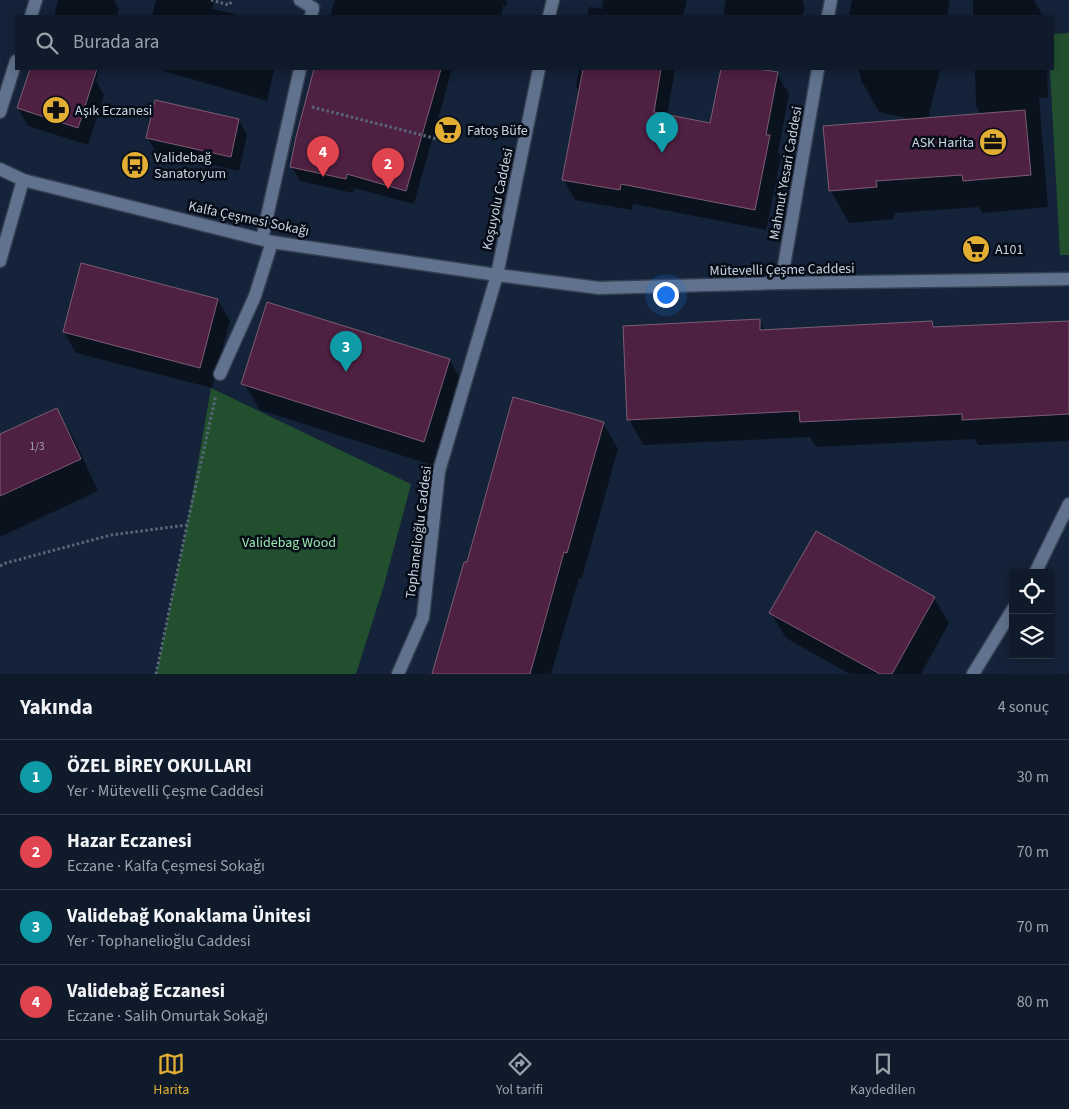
<!DOCTYPE html>
<html lang="tr">
<meta charset="utf-8">
<style>
:root{--surface:#0f1a2b;--page:#182333;--text:#f1f3f6;--muted:#9ba1a9;--line:#2f3847;--accent:#e2af34}
body{margin:0;font-family:"Source Sans 3",sans-serif;background:var(--page);color:var(--text)}
.controls{position:absolute;right:15px;bottom:15px;display:grid;overflow:hidden;border-radius:0px;box-shadow:0 2px 12px #0003}
.controls button{width:45px;height:45px;display:grid;place-items:center;padding:0;border:0;border-bottom:1px solid var(--line);background:var(--surface);color:var(--text);font:25px sans-serif}
.you{position:absolute;left:665px;top:294px;width:18px;height:18px;margin:-12px;border:4px solid #fff;border-radius:50%;background:#1a73e8;box-shadow:0 0 0 8px #1a73e833}
.badge{display:grid;place-items:center;width:32px;height:32px;border-radius:50%;background:var(--accent);color:#fff;font-size:16px;font-weight:700}
.pin{position:absolute;translate:-50% -41px;filter:drop-shadow(0 1px 2px #0008)}
.pin::after{content:'';position:absolute;top:26px;width:18px;height:15px;background:inherit;clip-path:polygon(0 0,100% 0,50% 100%)}
.list{margin:0;padding:0;list-style:none}
h2{display:flex;justify-content:space-between;align-items:center;height:65px;margin:0;padding:0 20px;font-size:21px}
h2 small{font-size:16px;font-weight:400;color:var(--muted)}
.list li{display:grid;grid-template-columns:32px 1fr auto;gap:15px;align-items:center;box-sizing:border-box;height:75px;padding:0 20px;border-top:1px solid var(--line)}
.list b{display:block;font-size:19px;white-space:nowrap}
.list p{margin:0;font-size:16px;white-space:nowrap;color:var(--muted)}
.list em{font-size:16px;font-style:normal;color:var(--muted)}
.icon{flex:none;width:28px;height:28px;fill:none;stroke:currentColor;stroke-width:2;stroke-linecap:round;stroke-linejoin:round}
.map{position:relative;flex:none;width:1069px;height:674px;overflow:hidden}
.search{position:absolute;background:var(--surface);box-shadow:0 2px 12px #0003;left:15px;right:15px;top:15px;height:55px;display:flex;align-items:center;gap:12px;box-sizing:border-box;padding:0 18px;border-radius:0px;color:var(--muted);font-size:19px}
.sheet{height:365px;background:var(--surface)}
nav{display:flex;justify-content:space-around;align-items:center;box-sizing:border-box;height:70px;border-top:1px solid var(--line);background:var(--surface);font-size:14px;color:var(--muted)}
nav a{display:grid;justify-items:center;gap:2px}
nav .on{color:var(--accent)}
.map>svg:first-child{display:block}
.green{fill:#22502f}
.shadow{fill:#0007}
.building{fill:#4e2041;stroke:#7c5e72}
.lines{fill:none;stroke-linecap:round;stroke-linejoin:round}
.service-casing{stroke:#353f53;stroke-width:15}
.minor-casing{stroke:#353f53;stroke-width:15}
.tertiary-casing{stroke:#353f53;stroke-width:15}
.secondary-casing{stroke:#353f53;stroke-width:15}
.path{stroke:#59667a;stroke-width:3;stroke-dasharray:2.5 2.5;stroke-linecap:butt}
.service{stroke:#60728d;stroke-width:12}
.minor{stroke:#60728d;stroke-width:12}
.tertiary{stroke:#60728d;stroke-width:12}
.secondary{stroke:#60728d;stroke-width:12}
.labels{text-anchor:middle;stroke-width:5;stroke-linejoin:round;paint-order:stroke}
.number-label{font-size:11px;fill:#aaa7ba}
.poi-label{font-size:14px;fill:#c9d4e3;stroke:#060c16;text-anchor:start}
.street-label{font-size:14px;fill:#c9d4e3;stroke:#060c16}
.park-label{font-size:14px;fill:#9ae7ac;stroke:#060c16}
</style>
<div class="map">
<svg width="1069" height="674" viewBox="0 0 1069 674">
<rect width="100%" height="100%" fill="#142339"/>
<g class="green">
<polygon points="1069,33 1069,255 1060,255 1050,69 1053,69 1053,34"/>
<polygon points="211,388 411,484 384,585 356,674 156,674 187,525"/>
</g>
<g class="shadow">
<polygon points="58,0 114,0 119,9 117,16 54,16"/>
<polygon points="156,0 215,0 212,9 244,16 152,16"/>
<polygon points="335,0 507,0 506,6 503,6 501,16 330,16"/>
<polygon points="603,0 687,0 683,16 587,16 589,7 602,9"/>
<polygon points="726,0 802,0 805,7 802,16 723,16"/>
<polygon points="852,0 950,0 947,16 849,16"/>
<polygon points="973,0 1034,0 1043,16 973,16"/>
<polygon points="31,69 99,69 96,81 104,95 88,145 28,126 18,108"/>
<polygon points="157,69 274,69 267,101"/>
<polygon points="315,69 452,69 414,204 354,188 353,193 300,181 292,167"/>
<polygon points="579,69 675,69 667,116 711,125 722,69 751,69 777,74 789,94 778,152 781,157 766,230 633,204 632,210 575,200 564,180 580,93 576,86"/>
<polygon points="857,69 940,69 928,119 981,115 976,106 975,69 1047,69 1048,98 1039,98 1048,207 982,213 979,207 894,213 894,219 849,223 831,191 911,119 879,112 861,80 861,76"/>
<polygon points="239,120 247,135 239,171 156,152 147,137"/>
<polygon points="218,300 230,321 212,388 76,353 64,332"/>
<polygon points="759,320 765,331 932,323 935,329 1069,322 1069,441 978,445 975,439 816,447 810,437 643,445 629,419"/>
<polygon points="450,360 464,386 438,467 260,410 245,385"/>
<polygon points="56,409 75,441 98,491 0,537 0,435"/>
<polygon points="603,423 618,449 582,578 579,578 551,674 434,674 468,564"/>
<polygon points="934,598 949,623 921,674 850,674 786,638 771,613"/>
</g>
<g class="building">
<polygon points="30,69 97,69 78,128 17,108"/>
<polygon points="314,69 441,69 406,191 347,174 346,179 290,167 296,137"/>
<polygon points="583,69 661,69 654,112 710,123 721,69 758,69 778,72 766,135 770,135 755,210 621,184 620,190 562,180"/>
<polygon points="155,100 239,119 231,157 146,138"/>
<polygon points="1025,110 1031,175 963,181 962,175 876,181 877,187 829,191 823,126"/>
<polygon points="81,263 218,299 200,368 63,332"/>
<polygon points="267,302 450,359 424,442 241,384"/>
<polygon points="760,319 760,330 932,321 933,327 1069,321 1069,414 962,420 962,414 800,422 799,411 627,420 623,326"/>
<polygon points="513,397 604,422 567,553 564,552 530,674 432,674 464,562 467,562"/>
<polygon points="57,408 81,459 0,496 0,434"/>
<polygon points="816,531 935,597 892,674 880,674 769,613"/>
</g>
<g class="lines">
<defs>
<g id="service">
<polyline points="0,261 23,180"/>
<polyline points="220,374 255,296 272,242"/>
</g>
<g id="minor">
<polyline points="300,0 313,8 311,16"/>
<polyline points="31,16 36,0"/>
<polyline points="0,112 16,61"/>
<polyline points="262,239 300,69"/>
<polyline points="1035,573 1069,504"/>
<polyline points="973,674 1013,609"/>
</g>
<g id="tertiary">
<polyline points="828,16 831,0"/>
<polyline points="0,169 23,180 272,242 497,275 599,288 781,283 1069,279"/>
<polyline points="781,283 818,69"/>
</g>
<g id="secondary">
<polyline points="549,16 553,0"/>
<polyline points="398,674 423,617 439,471 497,275 539,69"/>
</g>
</defs>
<use href="#service" class="service-casing"/>
<use href="#minor" class="minor-casing"/>
<use href="#tertiary" class="tertiary-casing"/>
<use href="#secondary" class="secondary-casing"/>
<g class="path">
<polyline points="211,0 229,5 233,0"/>
<polyline points="312,107 453,143"/>
<polyline points="0,566 6,563 111,535 187,525 216,395"/>
<polyline points="156,674 187,525"/>
</g>
<use href="#service" class="service"/>
<use href="#minor" class="minor"/>
<use href="#tertiary" class="tertiary"/>
<use href="#secondary" class="secondary"/>
</g>
<defs>
<symbol id="pharmacy-disc" viewBox="-11 -11 22 22"><circle r="9.5" fill="#e2af34" stroke="#060c16"/><path d="M-2-6h4v4h4v4h-4v4h-4v-4h-4v-4h4Z" fill="#111"/></symbol>
<symbol id="supermarket-disc" viewBox="-11 -11 22 22"><circle r="9.5" fill="#e2af34" stroke="#060c16"/><path d="M-6-5.5h2.5l.6 2H6L4.5 2H-2.5L-4.4-4H-6ZM-1.5 3.2a1.3 1.3 0 1 0 .1 0ZM3 3.2a1.3 1.3 0 1 0 .1 0Z" fill="#111"/></symbol>
<symbol id="office-disc" viewBox="-11 -11 22 22"><circle r="9.5" fill="#e2af34" stroke="#060c16"/><path d="M-6-3h4V-5.5h4V-3h4V5H-6ZM-1-4.5V-3h2v-1.5ZM-6 0V1H6V0Z" fill="#111"/></symbol>
<symbol id="bus-disc" viewBox="-11 -11 22 22"><circle r="9.5" fill="#e2af34" stroke="#060c16"/><path d="M-5-6H5V4H4V6H2V4H-2V6H-4V4H-5ZM-3.5-4V0h7V-4ZM-3.5 1.2v1.5H-2V1.2ZM2 1.2v1.5H3.5V1.2Z" fill="#111"/></symbol>
</defs>
<g fill-rule="evenodd">
<use href="#pharmacy-disc" x="40" y="94" width="32" height="32"/>
<use href="#supermarket-disc" x="432" y="114" width="32" height="32"/>
<use href="#office-disc" x="977" y="126" width="32" height="32"/>
<use href="#bus-disc" x="119" y="149" width="32" height="32"/>
<use href="#supermarket-disc" x="960" y="233" width="32" height="32"/>
</g>
<g class="labels">
<g class="number-label">
<text x="37" y="450">1/3</text>
</g>
<g class="poi-label">
<text x="75" y="115">Aşık Eczanesi</text>
<text x="467" y="135">Fatoş Büfe</text>
<text x="974" y="147" text-anchor="end">ASK Harita</text>
<text x="154" y="162">Validebağ<tspan x="154" dy="16">Sanatoryum</tspan></text>
<text x="995" y="254">A101</text>
</g>
<g class="street-label">
<text transform="translate(785 173) rotate(-80)" y="5">Mahmut Yesari Caddesi</text>
<text transform="translate(497 199) rotate(-78)" y="5">Koşuyolu Caddesi</text>
<text transform="translate(249 218) rotate(12)" y="5">Kalfa Çeşmesi Sokağı</text>
<text transform="translate(782 269) rotate(-1)" y="5">Mütevelli Çeşme Caddesi</text>
<text transform="translate(418 532) rotate(-83)" y="5">Tophanelioğlu Caddesi</text>
</g>
<g class="park-label">
<text x="289" y="547">Validebag Wood</text>
</g>
</g>
</svg>
<div class="controls">
<button><svg class="icon" aria-label="locate" viewBox="0 0 24 24"><circle cx="12" cy="12" r="6"/><path d="M12 2v4M12 18v4M2 12h4M18 12h4"/></svg></button>
<button><svg class="icon" aria-label="layers" viewBox="0 0 24 24"><path d="M12 4l9 5-9 5-9-5zM3 14l9 5 9-5"/></svg></button>
</div>
<div class="you"></div>
<div class="pin badge" style="left:662px;top:153px;background:#0f9aa8">1</div>
<div class="pin badge" style="left:388px;top:189px;background:#e0444e">2</div>
<div class="pin badge" style="left:346px;top:372px;background:#0f9aa8">3</div>
<div class="pin badge" style="left:323px;top:177px;background:#e0444e">4</div>
<div class="search"><svg class="icon" aria-label="search" viewBox="0 0 24 24"><circle cx="10" cy="10" r="6"/><path d="M15 15l6 6"/></svg>Burada ara</div>
</div>
<section class="sheet">
<h2>Yakında<small>4 sonuç</small></h2>
<ul class="list">
<li><span class="badge" style="background:#0f9aa8">1</span><div><b>ÖZEL BİREY OKULLARI</b><p>Yer · Mütevelli Çeşme Caddesi</p></div><em>30 m</em></li>
<li><span class="badge" style="background:#e0444e">2</span><div><b>Hazar Eczanesi</b><p>Eczane · Kalfa Çeşmesi Sokağı</p></div><em>70 m</em></li>
<li><span class="badge" style="background:#0f9aa8">3</span><div><b>Validebağ Konaklama Ünitesi</b><p>Yer · Tophanelioğlu Caddesi</p></div><em>70 m</em></li>
<li><span class="badge" style="background:#e0444e">4</span><div><b>Validebağ Eczanesi</b><p>Eczane · Salih Omurtak Sokağı</p></div><em>80 m</em></li>
</ul>
</section>
<nav>
<a class="on"><svg class="icon" aria-label="map" viewBox="0 0 24 24"><path d="M3 6l6-2 6 2 6-2v14l-6 2-6-2-6 2zM9 4v14M15 6v14"/></svg>Harita</a>
<a><svg class="icon" aria-label="directions" viewBox="0 0 24 24"><path d="M12 3l9 9-9 9-9-9zM9 14v-3h6M13 9l2 2-2 2"/></svg>Yol tarifi</a>
<a><svg class="icon" aria-label="saved" viewBox="0 0 24 24"><path d="M7 4h10v16l-5-4-5 4z"/></svg>Kaydedilen</a>
</nav>
